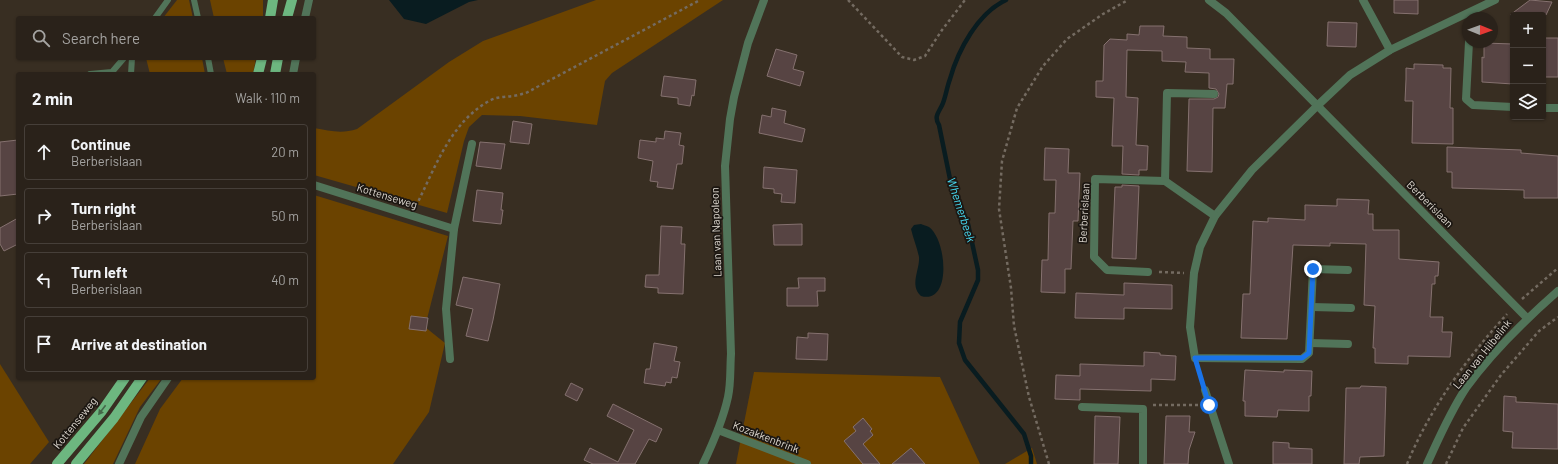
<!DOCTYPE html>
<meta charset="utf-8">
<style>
:root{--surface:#2a221a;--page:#362f27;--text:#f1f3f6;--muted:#a5a4a2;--line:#463f39}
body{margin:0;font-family:Barlow,sans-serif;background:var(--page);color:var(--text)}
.controls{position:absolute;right:12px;top:12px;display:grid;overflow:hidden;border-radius:4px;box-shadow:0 1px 3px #0004}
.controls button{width:36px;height:36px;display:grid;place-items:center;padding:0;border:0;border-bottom:1px solid var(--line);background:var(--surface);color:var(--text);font:20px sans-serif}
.compass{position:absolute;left:1462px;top:12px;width:36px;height:36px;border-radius:50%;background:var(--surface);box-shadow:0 1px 3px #0004;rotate:91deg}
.stop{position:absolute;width:12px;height:12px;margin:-9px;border:3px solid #1a73e8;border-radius:50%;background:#fff}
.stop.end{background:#1a73e8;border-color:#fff;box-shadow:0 1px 4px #0008}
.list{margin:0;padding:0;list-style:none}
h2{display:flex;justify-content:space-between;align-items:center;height:52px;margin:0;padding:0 16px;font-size:17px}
h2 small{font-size:13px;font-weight:400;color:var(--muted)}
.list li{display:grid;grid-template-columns:26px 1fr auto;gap:12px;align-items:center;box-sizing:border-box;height:56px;margin:0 8px 8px;padding:0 8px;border:1px solid var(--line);border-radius:4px}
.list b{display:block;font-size:15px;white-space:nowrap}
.list p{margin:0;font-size:13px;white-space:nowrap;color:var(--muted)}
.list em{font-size:13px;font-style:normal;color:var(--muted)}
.icon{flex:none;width:22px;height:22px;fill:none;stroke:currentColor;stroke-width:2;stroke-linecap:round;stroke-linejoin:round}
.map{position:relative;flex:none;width:1558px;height:464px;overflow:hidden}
.search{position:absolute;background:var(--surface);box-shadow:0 1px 3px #0004;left:16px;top:16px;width:300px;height:44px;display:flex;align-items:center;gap:10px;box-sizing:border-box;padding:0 14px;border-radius:4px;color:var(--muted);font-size:15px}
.panel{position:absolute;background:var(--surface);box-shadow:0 1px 3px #0004;left:16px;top:72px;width:300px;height:308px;border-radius:4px}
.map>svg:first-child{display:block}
.green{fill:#6b4300}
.water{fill:#091c20}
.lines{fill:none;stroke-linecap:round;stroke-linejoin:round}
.stream{stroke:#091c20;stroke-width:4.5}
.building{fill:#574443;stroke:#85716f}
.path{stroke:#746b61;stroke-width:2.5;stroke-dasharray:3 3;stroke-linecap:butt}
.service{stroke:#517459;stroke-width:6}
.minor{stroke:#517459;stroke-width:8}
.primary{stroke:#6db780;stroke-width:10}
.oneway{fill:#446749}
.route{stroke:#1a73e8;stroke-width:5}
.labels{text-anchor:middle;stroke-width:3.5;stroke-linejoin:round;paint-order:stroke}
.street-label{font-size:11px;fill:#dfd9d1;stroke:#1c1712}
.water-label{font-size:12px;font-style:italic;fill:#47ddf6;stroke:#1c1712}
</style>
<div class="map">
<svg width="1558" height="464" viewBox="0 0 1558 464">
<rect width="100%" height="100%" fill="#382e22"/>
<g class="green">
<polygon points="177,0 189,0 193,18 163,18"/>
<polygon points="210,0 263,0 263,18 214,18"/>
<path d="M596,0H723L612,73L605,81L597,125L520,116L482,115L469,127L464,141L447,213L314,175V128C330,131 342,134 357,129L449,62L483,41Z"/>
<polygon points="146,58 159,58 163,60 164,58 202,58 205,74 150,74"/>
<polygon points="223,58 256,58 253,74 227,74"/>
<polygon points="314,195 448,236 425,327 445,343 429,412 393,464 135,464 160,409 183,378 314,378"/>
<polygon points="0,364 49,442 30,464 0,464"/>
<polygon points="754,372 940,377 980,464 736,464"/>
<polygon points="150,378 162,378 140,407 113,464 84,464"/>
<polygon points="1032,448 1037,464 1005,464"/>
</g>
<g class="water">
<polygon points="389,0 478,0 469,2 426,24 404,19"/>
<path d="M921,224C923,225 927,226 929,227C947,240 952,305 921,296C909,285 920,270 919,257C917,247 913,238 911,229L914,225Z"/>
</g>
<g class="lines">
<path class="stream" d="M1006,0C978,13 958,50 950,79C947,87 946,95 943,103C940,111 933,116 939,125L950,179L968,224L978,270V280L960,322L959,343L965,360L1024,434L1031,456V464"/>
</g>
<g class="building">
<polygon points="1394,0 1418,0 1418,14 1394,13"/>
<polygon points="1530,0 1552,2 1546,15 1510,15"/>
<polygon points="1328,22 1357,23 1356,47 1327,46"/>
<polygon points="1140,26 1164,26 1163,36 1187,37 1187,48 1210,49 1210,59 1234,59 1233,84 1227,84 1225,108 1213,108 1212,172 1187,171 1189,99 1214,99 1218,97 1219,94 1216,89 1209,88 1209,73 1185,72 1186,62 1162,61 1162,51 1127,50 1126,97 1138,98 1136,145 1148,146 1147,170 1139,170 1139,175 1122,174 1123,146 1112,146 1114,98 1096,97 1096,81 1103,81 1104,45 1110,39 1127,40 1127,34 1139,35"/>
<rect x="1543" y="38" width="15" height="39"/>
<polygon points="1484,43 1513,44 1513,84 1482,82 1482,57 1484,58"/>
<polygon points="776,49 797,55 793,69 804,72 800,86 767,76"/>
<polygon points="1414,64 1443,65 1443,68 1451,68 1450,108 1453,108 1453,144 1412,143 1413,101 1405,101 1406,79 1406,68 1414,69"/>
<polygon points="664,76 696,80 694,96 692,95 690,106 678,104 678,98 661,96"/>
<polygon points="772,108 786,111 784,123 805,129 802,142 759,133 762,115 771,117"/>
<polygon points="513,121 532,124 529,144 510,142"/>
<polygon points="665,131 681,133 679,145 684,146 682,164 677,164 673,189 657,187 658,182 650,181 653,161 638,158 640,140 656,142 656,138 664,139"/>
<polygon points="18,140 18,194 0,196 0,142"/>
<polygon points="480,142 505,144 501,169 476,166"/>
<polygon points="1447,147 1521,150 1521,153 1558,156 1558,198 1524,198 1524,190 1452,188 1452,172 1447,172"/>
<polygon points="1045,148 1069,149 1068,173 1080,173 1078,221 1073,221 1071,269 1065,269 1065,293 1041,292 1042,260 1048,260 1049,213 1055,213 1056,180 1044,180"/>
<polygon points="764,167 797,170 795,203 781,202 782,194 774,193 774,189 763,188"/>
<polygon points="1122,185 1139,186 1136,259 1112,258 1115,187 1122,187"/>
<polygon points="477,190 503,193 501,210 503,210 501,224 473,221"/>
<polygon points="1337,199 1369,200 1368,214 1373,214 1373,230 1399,230 1399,259 1439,262 1438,276 1435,276 1435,284 1432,284 1430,317 1443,317 1442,332 1452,332 1450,357 1408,356 1408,364 1375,363 1375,348 1373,348 1375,306 1364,305 1366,244 1330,243 1330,246 1293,245 1287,339 1241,338 1243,294 1250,294 1253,221 1268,222 1268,218 1305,220 1305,205 1337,206"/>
<polygon points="18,218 18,244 4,251 0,244 0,228"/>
<polygon points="802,224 802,245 774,245 773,225"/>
<polygon points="661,226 682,227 681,244 685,244 683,294 658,293 658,288 645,287 646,275 659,275"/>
<polygon points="463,277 500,284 493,320 488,341 466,336 473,309 456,305"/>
<polygon points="798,278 825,278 825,291 817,291 818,306 787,306 787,288 799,288"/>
<polygon points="1124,283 1172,285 1172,309 1124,308 1124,319 1075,318 1076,293 1124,295"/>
<polygon points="411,316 428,318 426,331 409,329"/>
<polygon points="808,333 828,334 827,360 796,359 797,337 808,338"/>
<polygon points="654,343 677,347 674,361 680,362 677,378 672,377 671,383 666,382 665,386 644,383 646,369 650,369"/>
<polygon points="1144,352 1160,353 1160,355 1176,356 1175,380 1151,379 1151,391 1080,389 1080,400 1055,399 1056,375 1080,376 1080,364 1144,366"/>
<polygon points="1245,370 1284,372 1284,370 1312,371 1311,396 1309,396 1309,411 1278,410 1277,417 1245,416 1245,401 1243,401"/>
<polygon points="571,383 583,389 577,401 565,395"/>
<polygon points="1361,386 1386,387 1384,456 1360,457 1359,464 1344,464 1346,388 1360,388"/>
<polygon points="1504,396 1516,397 1516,402 1558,404 1558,449 1512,448 1513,432 1503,431"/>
<polygon points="613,404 662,429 656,442 649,439 635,464 593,464 584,460 590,448 618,462 634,430 607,416"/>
<polygon points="1095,416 1120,417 1118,464 1094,464"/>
<polygon points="1166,416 1190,416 1189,432 1195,432 1189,450 1188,464 1164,464"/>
<polygon points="863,418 872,429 870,431 873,435 863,444 880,464 863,464 844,441 856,431 853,427"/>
<polygon points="1273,442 1289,443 1289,448 1312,449 1312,464 1273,464"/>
<polygon points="911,448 925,464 892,464"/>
</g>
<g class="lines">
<g class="path">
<polyline points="848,0 902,57 914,60 925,56 942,30 965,0"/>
<path d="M416,206C435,168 450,123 489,101C499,95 511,98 522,94C528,93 533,89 539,86L700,0"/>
<polyline points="1159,272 1184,273"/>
<polyline points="1522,299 1558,268"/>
<polyline points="1198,369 1202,380"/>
<polyline points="1153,405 1198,405"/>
<polyline points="1049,464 1029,397 1014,326 1011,288 999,209 1002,161 1017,108 1043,66 1067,39 1103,14 1128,0"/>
<path d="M1407,464C1430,408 1467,358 1507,314"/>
<polyline points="1446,464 1463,428 1501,375 1539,331 1558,317"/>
</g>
<g class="service">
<polyline points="194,0 198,18"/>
<polyline points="155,18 168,0"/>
<polyline points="208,58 211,74"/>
<polyline points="90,74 112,72 124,58"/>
<polyline points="131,74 132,58"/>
</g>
<g class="minor">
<polyline points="1209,0 1226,13 1527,318"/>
<polyline points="1363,0 1390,50"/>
<polyline points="305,18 309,0"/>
<polyline points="1469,42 1466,99 1473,105 1513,107"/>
<polyline points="293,74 296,58"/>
<polyline points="1543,108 1558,108"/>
<polyline points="1165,181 1167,93 1214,94"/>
<polyline points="314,185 454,229"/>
<polyline points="1348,270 1313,269 1309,353 1302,359 1195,358 1190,327 1194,273 1200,247 1215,216 1252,170 1317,106 1350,75 1390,50 1495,0"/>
<polyline points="1148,272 1107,270 1094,257 1095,179 1165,181 1215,216"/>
<polyline points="1312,307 1351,308"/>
<polyline points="1310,343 1348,344"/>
<polyline points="450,359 446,309 454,229 472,144"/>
<polyline points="1205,390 1229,464"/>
<polyline points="1082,407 1143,409 1143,464"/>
<polyline points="718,430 807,464"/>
<polyline points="119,464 141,417 168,378"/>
<path d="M703,464C713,443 723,420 728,397C731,383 730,368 731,354L725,166L730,119L734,97L748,43L764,0"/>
<path d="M1427,464C1439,438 1450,412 1466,388C1492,352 1525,320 1558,291"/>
</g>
<g class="primary">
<polyline points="270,18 273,0"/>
<polyline points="287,18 292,0"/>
<polyline points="258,74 262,58"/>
<polyline points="275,74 278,58"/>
<polyline points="57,464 102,411 125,378"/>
<polyline points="76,464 114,418 142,378"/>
</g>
</g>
<defs><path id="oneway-solid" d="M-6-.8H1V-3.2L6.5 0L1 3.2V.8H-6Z"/></defs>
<use class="oneway" href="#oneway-solid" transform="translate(102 410) rotate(127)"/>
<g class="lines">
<polyline class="route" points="1209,405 1195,358 1302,358 1309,353 1313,269"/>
</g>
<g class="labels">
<g class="street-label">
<text transform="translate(387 196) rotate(17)" y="4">Kottenseweg</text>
<text transform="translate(1430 204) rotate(45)" y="4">Berberislaan</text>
<text transform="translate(1084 213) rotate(-87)" y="4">Berberislaan</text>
<text transform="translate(716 232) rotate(-92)" y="4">Laan van Napoleon</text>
<text transform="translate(1482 354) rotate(-51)" y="4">Laan van Hilbelink</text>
<text transform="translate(75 423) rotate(-51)" y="4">Kottenseweg</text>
<text transform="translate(766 437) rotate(21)" y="4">Kozakkenbrink</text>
</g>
<g class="water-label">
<text transform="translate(961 210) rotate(72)" y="4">Whemerbeek</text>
</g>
</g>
</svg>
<div class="controls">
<button>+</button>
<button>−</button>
<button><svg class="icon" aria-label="layers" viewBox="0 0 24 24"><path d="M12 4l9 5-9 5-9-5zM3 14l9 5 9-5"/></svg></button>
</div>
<svg class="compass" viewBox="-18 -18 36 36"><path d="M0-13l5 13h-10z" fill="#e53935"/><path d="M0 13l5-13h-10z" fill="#a5a4a2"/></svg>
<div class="stop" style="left:1209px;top:405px"></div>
<div class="stop end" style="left:1313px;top:269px"></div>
<div class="search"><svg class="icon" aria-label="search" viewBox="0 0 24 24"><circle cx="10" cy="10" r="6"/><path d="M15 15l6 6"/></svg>Search here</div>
<section class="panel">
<h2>2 min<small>Walk · 110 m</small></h2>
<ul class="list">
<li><svg class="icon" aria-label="ahead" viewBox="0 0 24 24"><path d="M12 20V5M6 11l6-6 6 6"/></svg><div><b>Continue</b><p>Berberislaan</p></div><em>20 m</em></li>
<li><svg class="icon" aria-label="right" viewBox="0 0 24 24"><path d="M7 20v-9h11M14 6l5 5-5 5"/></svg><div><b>Turn right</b><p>Berberislaan</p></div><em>50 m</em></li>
<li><svg class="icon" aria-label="left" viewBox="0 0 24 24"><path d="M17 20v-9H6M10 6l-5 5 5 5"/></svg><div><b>Turn left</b><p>Berberislaan</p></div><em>40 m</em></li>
<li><svg class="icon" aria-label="arrive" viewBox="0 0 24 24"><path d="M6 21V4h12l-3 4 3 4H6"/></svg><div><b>Arrive at destination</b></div></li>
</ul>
</section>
</div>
